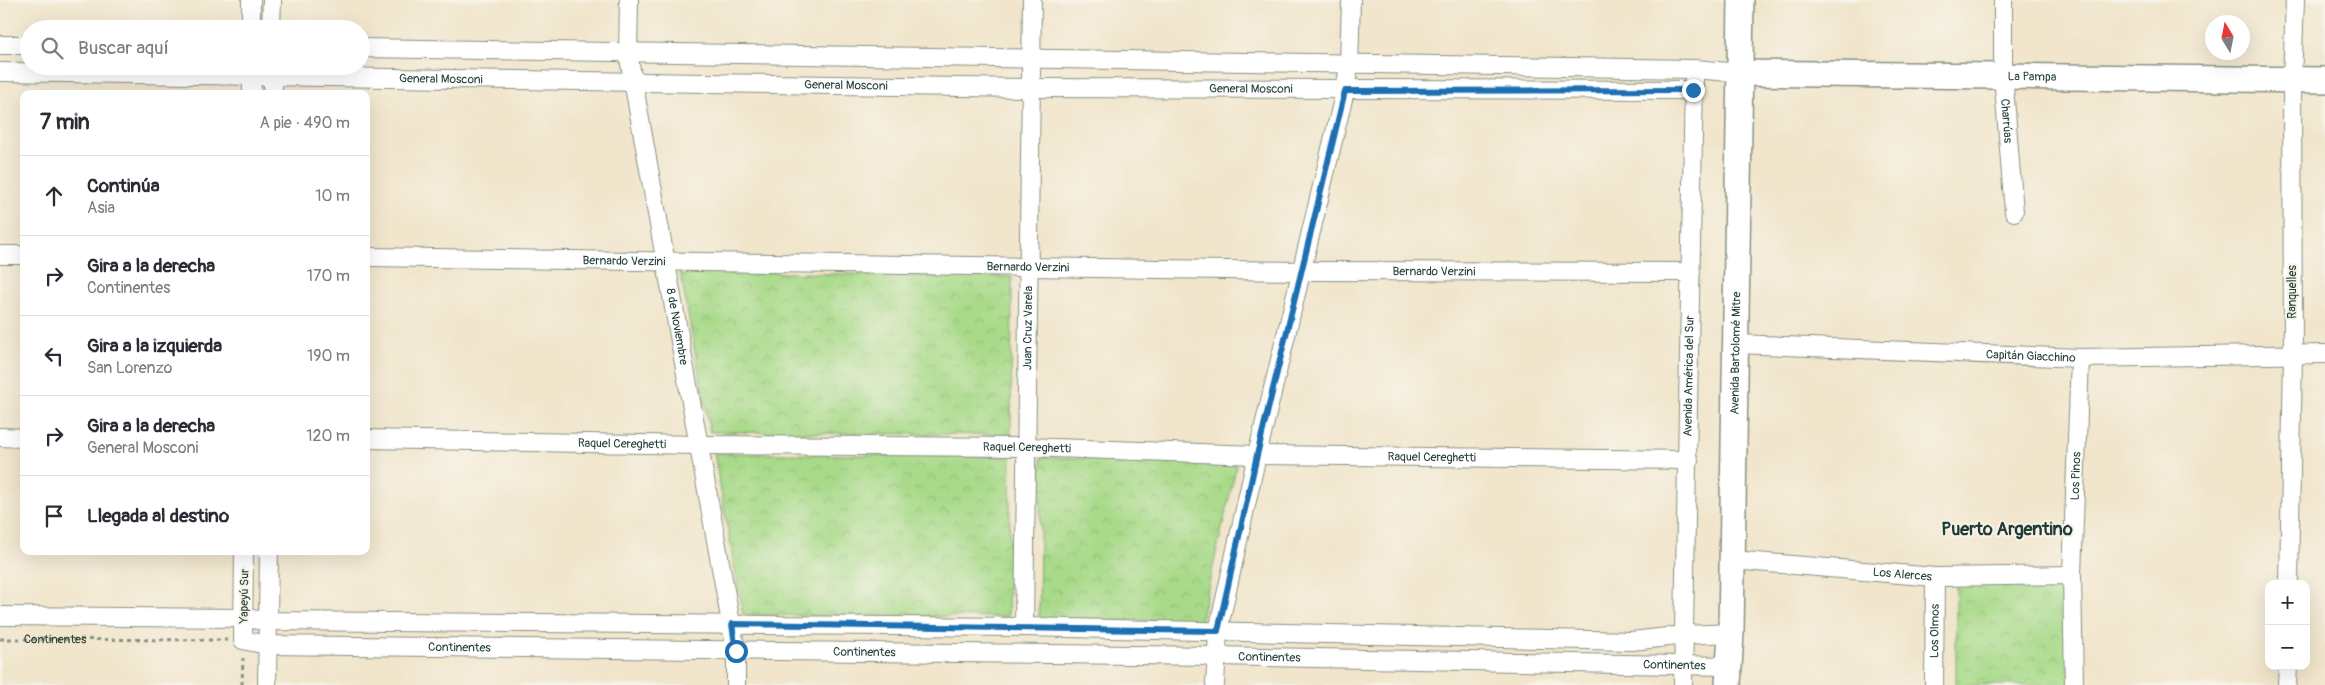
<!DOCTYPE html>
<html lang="es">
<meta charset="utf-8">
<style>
:root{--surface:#fff;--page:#f7f7f7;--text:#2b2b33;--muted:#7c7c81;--line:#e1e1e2}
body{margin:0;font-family:Pangolin,sans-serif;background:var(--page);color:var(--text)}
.controls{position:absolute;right:15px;bottom:15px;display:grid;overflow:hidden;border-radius:10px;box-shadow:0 5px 20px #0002}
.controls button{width:45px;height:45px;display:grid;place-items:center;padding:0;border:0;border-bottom:1px solid var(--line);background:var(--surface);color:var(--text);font:25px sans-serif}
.compass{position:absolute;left:2205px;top:15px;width:45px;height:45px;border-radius:50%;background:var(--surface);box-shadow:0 5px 20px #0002;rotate:350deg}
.stop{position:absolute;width:15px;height:15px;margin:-11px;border:4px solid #1f6fb2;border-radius:50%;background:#fff}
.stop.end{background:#1f6fb2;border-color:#fff;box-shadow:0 1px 5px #0008}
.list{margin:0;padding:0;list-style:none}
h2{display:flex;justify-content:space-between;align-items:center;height:65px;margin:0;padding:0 20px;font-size:21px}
h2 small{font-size:16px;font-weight:400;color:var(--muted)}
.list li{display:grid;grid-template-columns:32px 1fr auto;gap:15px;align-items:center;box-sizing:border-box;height:80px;padding:0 20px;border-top:1px solid var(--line)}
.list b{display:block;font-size:19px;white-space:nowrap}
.list p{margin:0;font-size:16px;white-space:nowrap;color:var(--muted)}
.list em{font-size:16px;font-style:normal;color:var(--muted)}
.icon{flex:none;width:28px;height:28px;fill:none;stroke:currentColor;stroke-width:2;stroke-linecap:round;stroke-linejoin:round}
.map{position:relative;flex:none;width:2325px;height:685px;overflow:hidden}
.search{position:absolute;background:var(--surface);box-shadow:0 5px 20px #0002;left:20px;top:20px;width:350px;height:55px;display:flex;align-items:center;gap:12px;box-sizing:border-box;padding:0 18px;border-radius:28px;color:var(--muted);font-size:19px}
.panel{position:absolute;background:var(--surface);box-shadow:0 5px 20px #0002;left:20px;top:90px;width:350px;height:465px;border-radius:10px}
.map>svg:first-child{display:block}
.park{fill:url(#park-crowns);stroke:#648c5e}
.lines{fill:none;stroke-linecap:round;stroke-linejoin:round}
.street-casing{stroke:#889180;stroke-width:20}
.secondary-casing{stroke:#889180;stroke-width:28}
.path{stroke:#889180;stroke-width:3;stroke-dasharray:4 4;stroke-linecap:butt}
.street{stroke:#fff;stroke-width:18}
.secondary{stroke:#fff;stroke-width:25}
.route{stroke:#1f6fb2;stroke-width:6}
.labels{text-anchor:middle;stroke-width:4;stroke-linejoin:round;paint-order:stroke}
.street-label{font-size:12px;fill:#1f3d34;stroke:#f7f3e8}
.district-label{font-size:18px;font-weight:bold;fill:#1f3d34;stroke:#f7f3e8}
</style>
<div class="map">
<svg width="2325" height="685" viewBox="0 0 2325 685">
<defs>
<pattern id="park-crowns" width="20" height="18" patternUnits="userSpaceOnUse" patternTransform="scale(1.25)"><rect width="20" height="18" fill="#a8da89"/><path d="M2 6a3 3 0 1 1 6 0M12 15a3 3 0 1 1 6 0" fill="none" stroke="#90bc77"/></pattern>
</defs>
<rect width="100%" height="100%" fill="#f7f3e8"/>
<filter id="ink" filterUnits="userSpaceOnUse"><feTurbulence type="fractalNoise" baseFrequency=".02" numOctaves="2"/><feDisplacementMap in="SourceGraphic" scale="10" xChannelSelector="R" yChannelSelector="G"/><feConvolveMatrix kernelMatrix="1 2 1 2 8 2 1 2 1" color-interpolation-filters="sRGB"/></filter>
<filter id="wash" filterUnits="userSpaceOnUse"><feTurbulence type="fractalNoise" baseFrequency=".0096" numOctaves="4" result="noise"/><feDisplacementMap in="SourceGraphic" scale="20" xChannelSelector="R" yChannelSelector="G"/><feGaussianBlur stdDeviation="1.12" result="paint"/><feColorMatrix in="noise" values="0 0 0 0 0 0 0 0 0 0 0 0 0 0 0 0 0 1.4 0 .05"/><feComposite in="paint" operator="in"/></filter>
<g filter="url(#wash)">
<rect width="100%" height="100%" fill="#f1e5cb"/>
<g class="park">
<polygon points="680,271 1012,277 1011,435 710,432"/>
<polygon points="714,453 1011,457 1008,617 743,615"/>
<polygon points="1041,457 1237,464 1200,622 1039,618"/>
<polygon points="1956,582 2072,582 2071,685 1956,685"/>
</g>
</g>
<g filter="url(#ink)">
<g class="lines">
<defs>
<g id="street">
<path id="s2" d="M629,0L628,53L736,651V685"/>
<path id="s3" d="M2003,0V74L2014,212"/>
<polyline points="251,29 251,0"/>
<polyline points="271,29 272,0"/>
<polyline points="0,45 29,45"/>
<polyline points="361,48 1695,69 1740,73"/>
<polyline points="273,66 273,94"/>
<polyline points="251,67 252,94"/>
<path id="s4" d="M0,72L1031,88L1693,90"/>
<polyline points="0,255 24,255"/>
<path id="s5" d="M366,257L1301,271L1691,272"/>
<path id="s6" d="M1737,344L2080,358L2325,354"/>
<polyline points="0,437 24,438"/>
<path id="s7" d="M366,439L700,445L1025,447L1257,455L1689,460"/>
<path id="s8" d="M244,551L243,640L267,645L1216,656L1729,666"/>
<path id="s9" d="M1733,560L1935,577L2072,575"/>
<polyline points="2289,584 2293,353 2292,80 2295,0"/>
<polyline points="0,616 243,618 267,621 1024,627 1632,641 1685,635 1731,633"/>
<path id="s10" d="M1024,627L1032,0"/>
<polyline points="267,685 269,551"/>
<polyline points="1215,685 1218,631 1257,455 1345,91 1349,65 1351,0"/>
<path id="s11" d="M1683,685L1694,78"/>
<path id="s12" d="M1934,685L1935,577"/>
<path id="s13" d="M2074,685L2072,575L2080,358"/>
<polyline points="2287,685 2288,666"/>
</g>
<g id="secondary">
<path id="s14" d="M1740,73L2325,80"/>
<path id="s15" d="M1728,685L1731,633L1741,0"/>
</g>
</defs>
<use href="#street" class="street-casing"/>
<use href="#secondary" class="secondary-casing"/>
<g class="path">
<path id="s1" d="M0,639L227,640"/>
<polyline points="242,685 243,658"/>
</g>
<use href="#street" class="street"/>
<use href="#secondary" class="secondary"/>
</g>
</g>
<g class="lines" filter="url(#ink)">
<polyline class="route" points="736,651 732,624 1218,631 1257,455 1345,91 1693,90"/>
</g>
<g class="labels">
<g class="street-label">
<text dy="4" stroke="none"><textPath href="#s14" startOffset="292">La Pampa</textPath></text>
<text dy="4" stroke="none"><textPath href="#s4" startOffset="441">General Mosconi</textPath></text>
<text dy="4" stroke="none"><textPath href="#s4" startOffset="846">General Mosconi</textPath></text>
<text dy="4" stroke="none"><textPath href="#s4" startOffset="1251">General Mosconi</textPath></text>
<text dy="4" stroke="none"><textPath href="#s3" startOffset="121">Charrúas</textPath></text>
<text dy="4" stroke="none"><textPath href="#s5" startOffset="258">Bernardo Verzini</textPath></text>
<text dy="4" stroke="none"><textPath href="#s5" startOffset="662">Bernardo Verzini</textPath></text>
<text dy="4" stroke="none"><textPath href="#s5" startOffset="1068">Bernardo Verzini</textPath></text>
<text transform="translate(2292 292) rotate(-90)" y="4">Ranquelles</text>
<text dy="4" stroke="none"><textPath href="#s2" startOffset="331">8 de Noviembre</textPath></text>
<text dy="4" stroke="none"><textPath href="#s10" startOffset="299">Juan Cruz Varela</textPath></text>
<text dy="4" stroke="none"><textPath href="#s15" startOffset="332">Avenida Bartolomé Mitre</textPath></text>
<text dy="4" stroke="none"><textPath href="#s6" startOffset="294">Capitán Giacchino</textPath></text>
<text dy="4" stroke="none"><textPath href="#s11" startOffset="309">Avenida América del Sur</textPath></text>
<text dy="4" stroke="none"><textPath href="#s7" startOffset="256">Raquel Cereghetti</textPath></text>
<text dy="4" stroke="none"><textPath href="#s7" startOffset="661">Raquel Cereghetti</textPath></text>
<text dy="4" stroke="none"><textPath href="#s7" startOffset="1066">Raquel Cereghetti</textPath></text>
<text dy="4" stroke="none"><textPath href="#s13" startOffset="209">Los Pinos</textPath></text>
<text dy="4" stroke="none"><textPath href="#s9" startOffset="170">Los Alerces</textPath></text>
<text transform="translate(244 596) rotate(-89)" y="4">Yapeyú Sur</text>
<text dy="4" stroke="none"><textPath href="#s12" startOffset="54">Los Olmos</textPath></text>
<text dy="4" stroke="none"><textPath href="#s1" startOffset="55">Continentes</textPath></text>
<text dy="4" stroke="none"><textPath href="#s8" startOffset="306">Continentes</textPath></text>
<text dy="4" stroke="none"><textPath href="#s8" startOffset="711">Continentes</textPath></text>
<text dy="4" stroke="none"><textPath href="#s8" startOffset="1116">Continentes</textPath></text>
<text dy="4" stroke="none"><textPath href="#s8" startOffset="1521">Continentes</textPath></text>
</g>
<g class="district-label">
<text x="2007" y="535">Puerto Argentino</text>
</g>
</g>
</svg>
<div class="controls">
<button>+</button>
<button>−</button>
</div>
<svg class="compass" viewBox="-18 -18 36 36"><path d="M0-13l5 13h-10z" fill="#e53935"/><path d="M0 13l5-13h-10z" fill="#7c7c81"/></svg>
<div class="stop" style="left:736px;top:651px"></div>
<div class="stop end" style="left:1693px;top:90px"></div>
<div class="search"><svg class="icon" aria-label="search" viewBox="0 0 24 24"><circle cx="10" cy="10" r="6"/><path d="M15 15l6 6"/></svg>Buscar aquí</div>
<section class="panel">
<h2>7 min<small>A pie · 490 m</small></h2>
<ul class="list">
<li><svg class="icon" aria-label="ahead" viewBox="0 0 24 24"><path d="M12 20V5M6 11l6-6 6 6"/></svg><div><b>Continúa</b><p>Asia</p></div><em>10 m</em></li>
<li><svg class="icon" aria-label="right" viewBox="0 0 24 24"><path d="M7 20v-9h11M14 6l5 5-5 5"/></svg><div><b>Gira a la derecha</b><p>Continentes</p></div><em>170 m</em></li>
<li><svg class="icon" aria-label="left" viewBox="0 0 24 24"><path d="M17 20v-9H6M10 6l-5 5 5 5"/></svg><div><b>Gira a la izquierda</b><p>San Lorenzo</p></div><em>190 m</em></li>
<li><svg class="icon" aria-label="right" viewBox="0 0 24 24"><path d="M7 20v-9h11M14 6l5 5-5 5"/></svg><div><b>Gira a la derecha</b><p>General Mosconi</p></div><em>120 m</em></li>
<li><svg class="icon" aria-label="arrive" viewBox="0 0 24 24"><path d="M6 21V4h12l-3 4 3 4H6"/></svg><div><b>Llegada al destino</b></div></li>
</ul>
</section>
</div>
